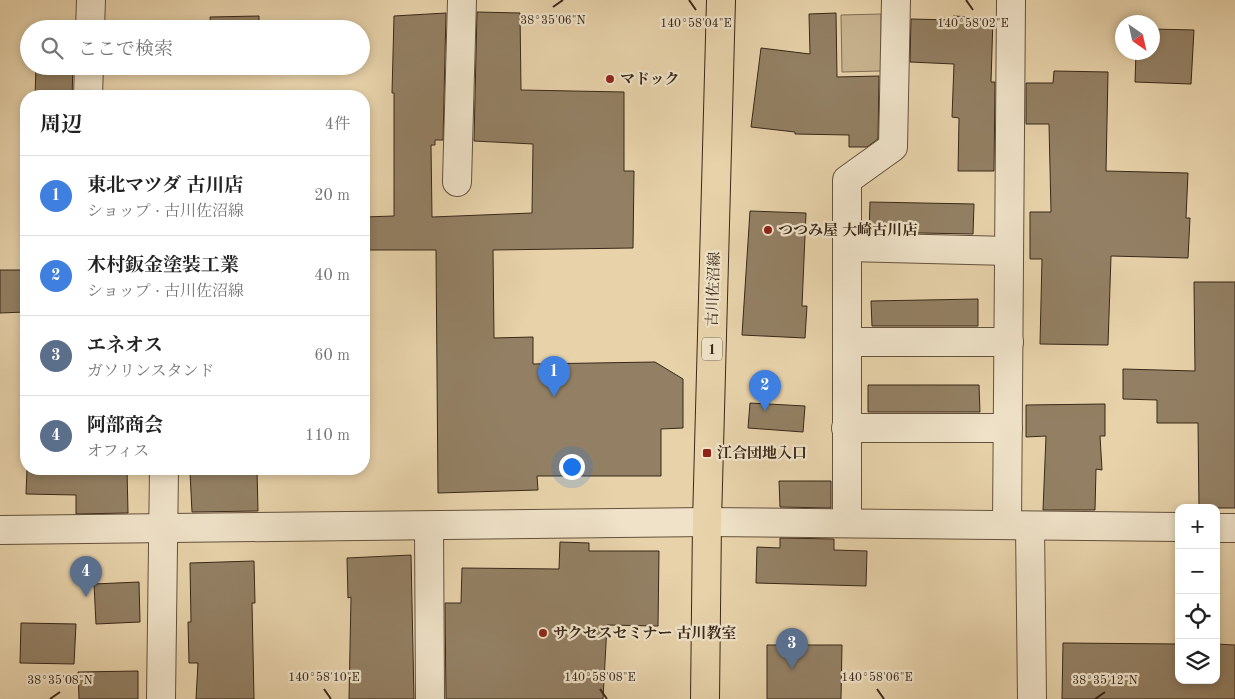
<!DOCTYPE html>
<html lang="ja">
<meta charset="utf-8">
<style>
:root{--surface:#fff;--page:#f2f2f2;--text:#222;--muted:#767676;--line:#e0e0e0;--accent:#b45309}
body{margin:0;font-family:"Old Standard TT","Noto Serif JP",serif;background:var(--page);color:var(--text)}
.controls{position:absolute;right:15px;bottom:15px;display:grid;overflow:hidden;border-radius:10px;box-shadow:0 2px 8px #0003}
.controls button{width:45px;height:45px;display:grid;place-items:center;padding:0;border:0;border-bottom:1px solid var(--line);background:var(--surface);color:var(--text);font:25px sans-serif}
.compass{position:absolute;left:1115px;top:15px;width:45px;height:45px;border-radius:50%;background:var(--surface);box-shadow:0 2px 8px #0003;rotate:146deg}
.you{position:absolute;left:571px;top:466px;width:18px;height:18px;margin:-12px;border:4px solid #fff;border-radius:50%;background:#1a73e8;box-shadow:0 0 0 8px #1a73e833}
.badge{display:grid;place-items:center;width:32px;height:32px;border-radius:50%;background:var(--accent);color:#fff;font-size:16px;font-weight:700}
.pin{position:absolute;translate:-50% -41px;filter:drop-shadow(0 1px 2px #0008)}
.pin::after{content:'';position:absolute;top:26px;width:18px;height:15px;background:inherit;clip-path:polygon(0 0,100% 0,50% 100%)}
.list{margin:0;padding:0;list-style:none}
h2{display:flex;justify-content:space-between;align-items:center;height:65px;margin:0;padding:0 20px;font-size:21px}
h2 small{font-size:16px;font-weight:400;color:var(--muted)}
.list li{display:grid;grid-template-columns:32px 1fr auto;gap:15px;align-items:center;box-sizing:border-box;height:80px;padding:0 20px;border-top:1px solid var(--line)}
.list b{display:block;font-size:19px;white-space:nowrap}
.list p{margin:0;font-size:16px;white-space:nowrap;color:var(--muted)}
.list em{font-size:16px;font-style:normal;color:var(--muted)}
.icon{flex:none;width:28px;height:28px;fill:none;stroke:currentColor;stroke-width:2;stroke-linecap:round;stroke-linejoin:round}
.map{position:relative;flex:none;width:1235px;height:699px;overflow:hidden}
.search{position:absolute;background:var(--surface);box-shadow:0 2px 8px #0003;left:20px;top:20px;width:350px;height:55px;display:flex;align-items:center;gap:12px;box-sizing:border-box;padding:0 18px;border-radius:28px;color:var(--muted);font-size:19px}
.panel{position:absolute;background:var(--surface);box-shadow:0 2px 8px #0003;left:20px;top:90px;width:350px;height:385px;border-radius:20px}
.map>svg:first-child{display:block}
.green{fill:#c9b591;stroke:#816e55}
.building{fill:#938064;stroke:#392819}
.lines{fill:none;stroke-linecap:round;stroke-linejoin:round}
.minor-casing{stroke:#64523d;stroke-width:30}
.primary-casing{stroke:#392819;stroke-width:30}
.minor{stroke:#efe2c8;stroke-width:28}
.primary{stroke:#e7d2aa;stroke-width:28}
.ticks{fill:none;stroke:#392819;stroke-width:2}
.poi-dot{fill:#8f2418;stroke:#efe2c8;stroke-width:2}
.labels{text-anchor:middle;stroke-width:4.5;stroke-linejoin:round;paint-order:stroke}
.shield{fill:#efe2c8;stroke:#70604e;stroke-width:1}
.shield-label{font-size:14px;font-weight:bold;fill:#392819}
.poi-label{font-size:15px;font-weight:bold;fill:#392819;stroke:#efe2c8;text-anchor:start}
.street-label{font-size:15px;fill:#392819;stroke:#efe2c8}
.ticks-label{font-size:12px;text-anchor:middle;fill:#392819;stroke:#efe2c8;stroke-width:4.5;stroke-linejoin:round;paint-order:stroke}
</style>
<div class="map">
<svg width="1235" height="699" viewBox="0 0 1235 699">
<rect width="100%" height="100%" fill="#e7d2aa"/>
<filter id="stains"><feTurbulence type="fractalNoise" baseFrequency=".004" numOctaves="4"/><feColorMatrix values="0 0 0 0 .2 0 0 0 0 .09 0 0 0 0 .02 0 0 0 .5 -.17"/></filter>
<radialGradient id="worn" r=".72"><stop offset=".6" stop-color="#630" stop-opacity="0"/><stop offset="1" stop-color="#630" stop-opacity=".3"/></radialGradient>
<polygon class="green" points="881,14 881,71 842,72 841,15"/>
<g class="building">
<polygon points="477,12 520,13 521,90 624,92 624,171 634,171 633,248 493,250 494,338 533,337 533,364 655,362 683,379 683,428 661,429 661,476 537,476 538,490 438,493 436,250 364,250 364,217 394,216 394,93 392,93 394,16 446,13 443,140 435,140 435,145 431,145 432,217 532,213 533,144 474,141"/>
<polygon points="836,13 837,77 879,76 878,139 867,147 849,147 849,135 795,134 795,132 751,127 761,48 810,54 809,14"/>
<polygon points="259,16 259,29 211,29 210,17"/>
<polygon points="953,16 993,18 991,82 995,82 994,171 958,171 959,118 952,117 954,64 910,62 911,19 953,20"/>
<polygon points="1152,29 1194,30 1191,84 1135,82 1136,52 1152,52"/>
<polygon points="36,66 73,66 72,96 35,96"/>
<polygon points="212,66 260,66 260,72 212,73"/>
<polygon points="1054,71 1108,72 1106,171 1188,173 1186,218 1190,218 1188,258 1111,256 1108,345 1040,344 1042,259 1030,259 1030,212 1051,212 1049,124 1026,124 1026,83 1053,83"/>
<polygon points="870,202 974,204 973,234 869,232"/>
<polygon points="750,211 806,213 802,306 807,306 805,338 742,335"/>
<polygon points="0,270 26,270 26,312 0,313"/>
<polygon points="1194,282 1235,282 1235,508 1199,508 1198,423 1157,423 1157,400 1123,399 1123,369 1195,371"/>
<polygon points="978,299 978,326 872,326 871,301"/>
<polygon points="868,385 979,385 980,412 868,412"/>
<polygon points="750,403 805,406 803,432 748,428"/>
<polygon points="1105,404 1105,436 1100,436 1102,470 1096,469 1095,510 1043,510 1046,436 1026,437 1026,405"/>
<polygon points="27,469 127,469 128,513 76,514 76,495 26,494"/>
<polygon points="257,469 258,511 192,512 190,472"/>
<polygon points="779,481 831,481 831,508 780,507"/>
<polygon points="780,538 834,539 834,550 867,551 866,586 756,583 757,547 780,548"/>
<polygon points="560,542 589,543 589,551 659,551 658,626 607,625 603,699 446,699 445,603 461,603 462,568 559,569"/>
<polygon points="411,555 414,699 349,699 351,597 348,598 347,558"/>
<polygon points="254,561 255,603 252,603 254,699 196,699 198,663 189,663 188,622 191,622 190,563"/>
<polygon points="139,582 140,622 96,624 94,584"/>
<polygon points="21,623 76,624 74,664 20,663"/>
<polygon points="1063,643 1179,644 1179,680 1216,680 1216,644 1235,645 1235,699 1062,699"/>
<polygon points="767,645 842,645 841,699 767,699"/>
<polygon points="138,671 138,699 79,699 78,672"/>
</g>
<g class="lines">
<defs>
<g id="minor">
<polyline points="90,29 91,0"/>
<polyline points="88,96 89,66"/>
<polyline points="457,182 462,0"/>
<polyline points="847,247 1009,251"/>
<polyline points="847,342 1009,342"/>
<polyline points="846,428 1008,428"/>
<polyline points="847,523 847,180 893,147 896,0"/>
<polyline points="1007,525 1011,0"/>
<polyline points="429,526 430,699"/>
<polyline points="1030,526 1032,699"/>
<polyline points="1216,528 1235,528"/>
<polyline points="0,530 707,522 1179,527"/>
<polyline points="161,699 164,469"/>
</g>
<polyline id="primary" points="705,699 707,522 721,0"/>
</defs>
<use href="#minor" class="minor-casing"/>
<use href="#primary" class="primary-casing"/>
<use href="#minor" class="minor"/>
<use href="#primary" class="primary"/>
</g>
<path class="ticks" d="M689,0L696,10M966,0L973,10M553,7L563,0M324,689L331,699M600,689L607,699M877,689L884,699M50,699L60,692M1095,699L1105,692"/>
<g class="poi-dot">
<circle cx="610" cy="79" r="5"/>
<circle cx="768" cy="230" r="5"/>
<rect x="702" y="448" width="10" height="10" rx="2.5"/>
<circle cx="543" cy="633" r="5"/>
</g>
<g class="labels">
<rect class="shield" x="702" y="337.5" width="20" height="23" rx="4"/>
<g class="shield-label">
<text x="712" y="354">1</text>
</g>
<g class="poi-label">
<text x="620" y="84">マドック</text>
<text x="778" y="235">つつみ屋 大崎古川店</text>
<text x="717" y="458">江合団地入口</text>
<text x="553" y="638">サクセスセミナー 古川教室</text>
</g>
<g class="street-label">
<text transform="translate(713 289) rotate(-88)" y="5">古川佐沼線</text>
</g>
</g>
<g class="ticks-label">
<text x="553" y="24">38°35'06"N</text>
<text x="696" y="27">140°58'04"E</text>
<text x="973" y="27">140°58'02"E</text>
<text x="324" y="681">140°58'10"E</text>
<text x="600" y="681">140°58'08"E</text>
<text x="877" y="681">140°58'06"E</text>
<text x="60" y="684">38°35'08"N</text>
<text x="1105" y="684">38°35'12"N</text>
</g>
<rect width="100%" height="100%" filter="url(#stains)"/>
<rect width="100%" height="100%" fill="url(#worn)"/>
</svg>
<div class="controls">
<button>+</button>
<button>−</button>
<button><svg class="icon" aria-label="locate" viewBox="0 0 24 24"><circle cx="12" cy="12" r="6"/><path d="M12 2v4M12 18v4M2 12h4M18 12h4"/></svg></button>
<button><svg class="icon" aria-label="layers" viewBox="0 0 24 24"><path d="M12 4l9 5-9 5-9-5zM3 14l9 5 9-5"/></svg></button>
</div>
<svg class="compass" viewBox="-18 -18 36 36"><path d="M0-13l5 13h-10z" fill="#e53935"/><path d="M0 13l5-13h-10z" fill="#767676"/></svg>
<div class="you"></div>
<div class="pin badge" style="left:554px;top:397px;background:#3f7fe0">1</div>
<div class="pin badge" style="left:765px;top:411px;background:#3f7fe0">2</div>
<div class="pin badge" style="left:792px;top:669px;background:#5c6f8a">3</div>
<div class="pin badge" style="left:86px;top:597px;background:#5c6f8a">4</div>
<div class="search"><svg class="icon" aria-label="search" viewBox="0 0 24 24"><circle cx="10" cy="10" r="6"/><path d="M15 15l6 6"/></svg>ここで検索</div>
<section class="panel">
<h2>周辺<small>4件</small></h2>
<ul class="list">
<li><span class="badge" style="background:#3f7fe0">1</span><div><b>東北マツダ 古川店</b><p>ショップ · 古川佐沼線</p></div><em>20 m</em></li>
<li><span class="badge" style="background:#3f7fe0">2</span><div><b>木村鈑金塗装工業</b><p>ショップ · 古川佐沼線</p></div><em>40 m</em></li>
<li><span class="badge" style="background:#5c6f8a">3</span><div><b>エネオス</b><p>ガソリンスタンド</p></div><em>60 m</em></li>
<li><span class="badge" style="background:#5c6f8a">4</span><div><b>阿部商会</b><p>オフィス</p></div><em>110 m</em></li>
</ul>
</section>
</div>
